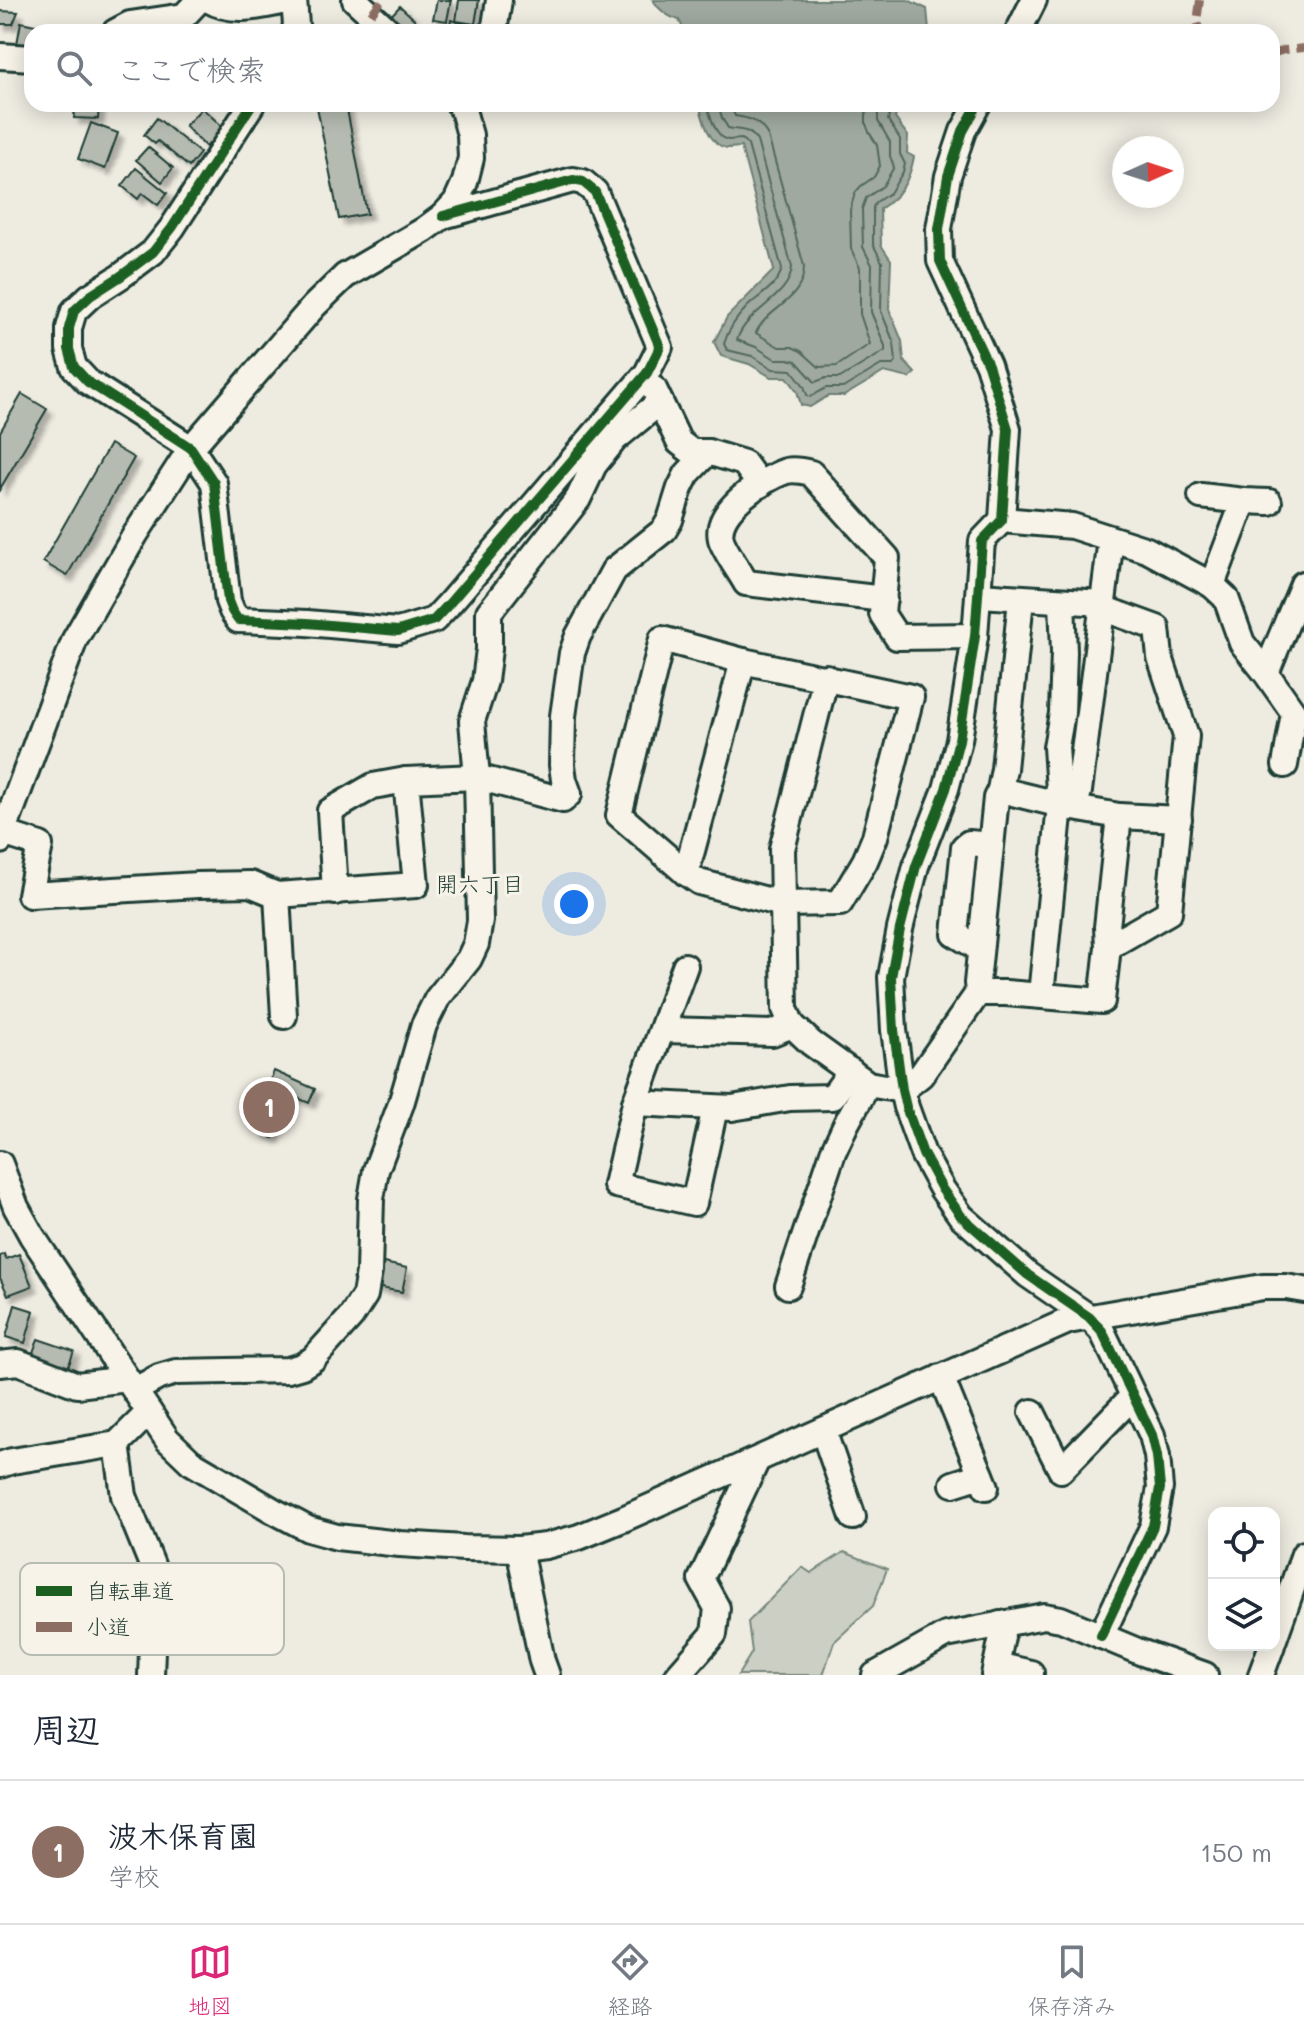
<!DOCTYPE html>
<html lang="ja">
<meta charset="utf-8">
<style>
:root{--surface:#fff;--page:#f6f6f7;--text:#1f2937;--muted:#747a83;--line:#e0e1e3;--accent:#db2777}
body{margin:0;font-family:Mali,"Klee One",sans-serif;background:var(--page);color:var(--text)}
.controls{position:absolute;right:24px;bottom:24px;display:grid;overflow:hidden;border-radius:16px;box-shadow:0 4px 20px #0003}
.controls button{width:72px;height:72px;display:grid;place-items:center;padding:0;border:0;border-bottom:2px solid var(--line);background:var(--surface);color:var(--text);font:40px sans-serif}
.compass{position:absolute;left:1112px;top:136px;width:72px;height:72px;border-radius:50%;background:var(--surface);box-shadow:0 4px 20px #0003;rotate:87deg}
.you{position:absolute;left:574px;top:904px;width:28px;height:28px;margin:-20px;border:6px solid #fff;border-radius:50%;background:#1a73e8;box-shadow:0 0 0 12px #1a73e833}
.badge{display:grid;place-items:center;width:52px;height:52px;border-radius:50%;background:var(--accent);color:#fff;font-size:26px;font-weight:700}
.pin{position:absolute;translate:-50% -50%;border:4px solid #fff;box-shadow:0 2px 8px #0006}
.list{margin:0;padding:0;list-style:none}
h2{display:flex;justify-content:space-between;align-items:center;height:104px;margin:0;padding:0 32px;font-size:34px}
h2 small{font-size:26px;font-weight:400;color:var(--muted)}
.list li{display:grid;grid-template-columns:52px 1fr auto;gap:24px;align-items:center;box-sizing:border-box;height:144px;padding:0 32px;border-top:2px solid var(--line)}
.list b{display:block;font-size:30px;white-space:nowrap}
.list p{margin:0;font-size:26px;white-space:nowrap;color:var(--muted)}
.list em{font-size:26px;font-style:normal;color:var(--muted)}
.icon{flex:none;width:44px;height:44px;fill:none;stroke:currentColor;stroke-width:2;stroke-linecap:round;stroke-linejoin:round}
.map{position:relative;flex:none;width:1304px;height:1675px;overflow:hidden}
.search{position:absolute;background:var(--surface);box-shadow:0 4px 20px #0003;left:24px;right:24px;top:24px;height:88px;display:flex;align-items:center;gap:20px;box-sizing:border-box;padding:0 28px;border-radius:24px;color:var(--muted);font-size:30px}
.sheet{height:248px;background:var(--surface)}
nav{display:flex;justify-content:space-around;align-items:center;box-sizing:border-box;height:112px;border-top:2px solid var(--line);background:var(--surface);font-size:22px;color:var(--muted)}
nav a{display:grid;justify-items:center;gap:4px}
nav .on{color:var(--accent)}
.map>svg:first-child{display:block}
.green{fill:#cccfc4;stroke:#76867c;stroke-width:2}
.water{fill:#9fa99f;stroke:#6c7e74;stroke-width:2}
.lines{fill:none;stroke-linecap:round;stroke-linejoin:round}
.shore{stroke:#52685f;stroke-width:2}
.building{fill:#b5bbb0;stroke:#1f3d34;stroke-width:2;filter:url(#shadow)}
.minor-casing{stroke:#1f3d34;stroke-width:30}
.minor{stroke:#f7f3e8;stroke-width:24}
.quiet{stroke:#8d6e63;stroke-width:8;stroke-dasharray:16 8;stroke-linecap:butt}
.cycleway-casing{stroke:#f7f3e8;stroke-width:15}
.cycleway{stroke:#1b5e20;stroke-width:10}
.labels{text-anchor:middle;stroke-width:6;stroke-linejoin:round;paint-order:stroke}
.neighbourhood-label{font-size:22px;fill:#1f3d34;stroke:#f7f3e8}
.key{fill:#f7f3e8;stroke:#b6bcb2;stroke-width:2}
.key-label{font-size:22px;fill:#1f3d34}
</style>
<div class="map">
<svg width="1304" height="1675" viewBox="0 0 1304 1675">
<defs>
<filter id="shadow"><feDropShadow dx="5.5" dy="5.5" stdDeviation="2" flood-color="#0004"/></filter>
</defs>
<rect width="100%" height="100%" fill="#eeece1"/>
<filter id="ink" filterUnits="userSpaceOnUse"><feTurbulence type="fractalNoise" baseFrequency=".0125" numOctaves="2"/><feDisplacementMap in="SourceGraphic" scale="16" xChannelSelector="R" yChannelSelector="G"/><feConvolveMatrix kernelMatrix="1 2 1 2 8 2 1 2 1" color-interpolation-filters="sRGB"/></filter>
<g filter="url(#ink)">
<polygon class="green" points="844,1552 887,1569 873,1606 834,1642 823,1675 738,1675 752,1652 748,1622 802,1567 811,1573"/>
<g class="water">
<path d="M653,0H908L927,9L929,30L928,32H685L679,20C668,17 659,10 653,0Z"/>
<path d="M699,104H900L895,118L908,136L907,153L914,157C909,182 901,195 880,209L881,245L891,260L889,309L902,341L904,361L915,373L909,378L884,372L844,396H828L810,407L801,405L797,391L787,377H771L749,364L721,356L714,342L727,317L774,270L741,147C736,147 732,148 727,148C709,146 703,119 699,104Z"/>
</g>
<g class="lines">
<g class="shore">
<path d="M707,104C710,115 715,137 728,140C732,140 737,139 742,139L748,145L782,269C777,286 760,295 748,306C737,317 728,330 724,344L727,350L752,356L773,369L792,370L804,386L807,395L810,397L826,388H843L881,365H893L896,362L894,343L881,311L882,262L873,244V207L876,202L890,193L903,172L905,164L900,154V139L888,120L892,104"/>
<path d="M718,104L722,118L728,128C741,131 750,128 757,141L792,267C790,298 746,310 737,340L756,347L775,359H788L796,361L815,382L826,378H840L885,351V346L871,312L872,265L863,247L862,209L866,198L883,186L894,167L890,156V142L878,121V114L882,104"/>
<path d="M730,104L735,116C750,118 760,121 768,136L804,266C804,302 767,307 756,333L779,347H792L801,351L819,367L837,366L870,344L860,314V268L851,249L850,210L855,193L861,186L874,177L880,166L877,145L869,132L866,124V114L869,104"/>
</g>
</g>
<g class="building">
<polygon points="437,0 451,0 447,21 433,19"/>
<polygon points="459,0 479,0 475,24 456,21"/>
<polygon points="400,6 428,32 400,32 387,20"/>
<polygon points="0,11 18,12 13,24 0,24"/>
<polygon points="451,20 474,27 473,32 448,32"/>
<polygon points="21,22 40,26 39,32 32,32 32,52 16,49"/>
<polygon points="75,104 99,104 98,119 74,118"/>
<polygon points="333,104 346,104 367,214 339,219 317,107"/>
<polygon points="202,108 224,128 206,147 185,126"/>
<polygon points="157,118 200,153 189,167 158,141 155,144 144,135"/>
<polygon points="91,123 118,133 105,169 78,159"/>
<polygon points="148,147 173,168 162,182 136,160"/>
<polygon points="136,168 167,193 158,205 142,193 138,199 122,186"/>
<polygon points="22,394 47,409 0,489 0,432"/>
<polygon points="110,444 134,458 67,576 43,562"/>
<polygon points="274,1071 315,1089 309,1103 286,1093 276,1117 281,1119 273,1138 258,1131 265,1114 257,1111"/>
<polygon points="4,1254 6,1259 19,1254 32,1286 8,1295 0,1278 0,1256"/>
<polygon points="379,1262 407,1268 402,1292 375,1287"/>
<polygon points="15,1305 34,1311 25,1343 6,1337"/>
<polygon points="38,1339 74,1351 67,1370 31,1358"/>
</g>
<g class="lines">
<defs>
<g id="minor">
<path d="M209,0C235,15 264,5 292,0"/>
<polyline points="294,0 296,25 294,32"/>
<polyline points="355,0 390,32"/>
<polyline points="115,32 130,24 184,16 199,0"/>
<polyline points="494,32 499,0"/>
<polyline points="1018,32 1034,0"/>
<polyline points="0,56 32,58"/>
<polyline points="252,104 172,228 153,252 121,276 90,296 74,311 69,328 69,349 74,367 88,382 191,448 214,483 228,601 232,611 238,620 307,623 398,631 434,620 448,605 647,373 660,347 595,192 583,182 573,180 443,216"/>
<polyline points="978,104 963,131 948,176 939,229 940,261 988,365 1008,429 1002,520 982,541 975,636 959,740 946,789 916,866 900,929 891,977 894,1030 902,1090 906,1107 923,1154 942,1189 961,1216 1028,1275 1089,1317 1102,1331 1152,1435 1157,1456 1160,1488 1153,1526 1101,1636"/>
<polyline points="654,389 679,442 692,452 708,452 744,463 760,485"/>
<polyline points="1201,496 1244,501 1269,502"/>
<polyline points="1002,520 1072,526 1147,550 1212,585 1226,598 1242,643 1266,673 1294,713 1285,765"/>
<polyline points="1212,585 1244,501"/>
<polyline points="979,595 1102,603"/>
<path d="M884,599L746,583C740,572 724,550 721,539C714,510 763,479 786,471C794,469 803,471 811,473L887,558L882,614L897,637L975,636"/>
<polygon points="662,639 743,661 911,697 875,837 865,861 840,903 782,904 699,882 686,873 619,815"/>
<polyline points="1266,673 1303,584"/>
<polyline points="826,677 782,849 785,1009 792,1025 811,1043 868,1084 902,1090"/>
<polyline points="1000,790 1074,808 1119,816 1179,819"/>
<polyline points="1074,808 1079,791 1111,539"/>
<polyline points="3,833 40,845 30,895 198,885 250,884 277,895 416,885 406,780"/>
<polyline points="0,841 75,639 135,535 191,448 314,306 345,276 424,230 443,216 456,202 465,182 471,158 470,135 463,110 459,104"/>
<polyline points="686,873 743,661"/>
<polyline points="335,892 330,811 373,786 406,780 477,777 563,800 569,794 564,780 562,765 563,716 572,653 578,636 614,570 664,530 670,520 680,488 687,474 708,452"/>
<polyline points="277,895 284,1016"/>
<polyline points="1108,947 1107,927 1119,816"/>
<polyline points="980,949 955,934 964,847 969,843 991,845"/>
<polyline points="685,966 635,1103 616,1185 694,1203 715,1108"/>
<polyline points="978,993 1006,993 1102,1001 1108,947 1169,912 1186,736 1160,657 1157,628 1102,608"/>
<polyline points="1041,995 1060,805 1056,747 1062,713 1064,652 1062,601"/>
<polyline points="663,1030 772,1033 792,1025"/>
<polyline points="902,1090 921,1075 978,993 977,983 996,798 1000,790 1004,769 1021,599"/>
<polyline points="635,1103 732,1108 790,1098 832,1097 851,1071"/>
<polyline points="0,1164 16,1207 32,1236 167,1439 191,1462 274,1511 308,1529 337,1537 400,1544 464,1548 519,1549 546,1546 579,1537 623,1519 1068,1321 1263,1287 1286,1287 1304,1290"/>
<polyline points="788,1286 833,1152 846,1124 868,1084"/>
<polyline points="0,1364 18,1362 77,1385 127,1379"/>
<polyline points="941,1377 986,1487"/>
<polyline points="135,1390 159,1377 176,1372 288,1370 302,1366 313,1359 351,1317 365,1295 369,1272 371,1199 376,1170 401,1104 424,1025 437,999 469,959 476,944 480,921 477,777 472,721 485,681 489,649 489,612 578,499 594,465 615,439 660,402"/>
<polyline points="1032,1412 1061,1470 1133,1396"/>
<polyline points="823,1430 853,1517"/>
<polyline points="117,1444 124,1496 152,1565 154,1603 151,1675"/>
<polyline points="0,1465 12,1461 117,1444 149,1412"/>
<polyline points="953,1484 981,1475"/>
<polyline points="519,1549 542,1661 547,1675"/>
<polyline points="1274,1639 1304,1554"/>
<polyline points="996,1665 1031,1673"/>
<polyline points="678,1675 714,1634 717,1608 701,1579 757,1460"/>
<polyline points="875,1675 946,1635 1044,1616 1061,1619 1140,1652 1205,1675"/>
<polyline points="994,1675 1002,1637 1000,1624"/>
<polyline points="1261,1675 1272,1645"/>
</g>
</defs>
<use href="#minor" class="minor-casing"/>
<use href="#minor" class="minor"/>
<g class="quiet">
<polyline points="1200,0 1197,22 1200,32"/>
<polyline points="371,14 382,0"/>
<polyline points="1272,54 1284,50 1304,48"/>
</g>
<defs>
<g id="cycleway">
<polyline points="252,104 172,228 153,252 121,276 90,296 74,311 69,328 69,349 74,367 88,382 191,448 214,483 228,601 232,611 238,620 307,623 398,631 434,620 448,605 647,373 660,347 595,192 583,182 573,180 443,216"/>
<polyline points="978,104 963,131 948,176 939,229 940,261 988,365 1008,429 1002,520 982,541 975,636 959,740 946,789 916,866 900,929 891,977 894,1030 902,1090 906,1107 923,1154 942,1189 961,1216 1028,1275 1089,1317 1102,1331 1152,1435 1157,1456 1160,1488 1153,1526 1101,1636"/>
</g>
</defs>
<use href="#cycleway" class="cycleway-casing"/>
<use href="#cycleway" class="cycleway"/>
</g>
</g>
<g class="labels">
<g class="neighbourhood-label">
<text x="480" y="892">開六丁目</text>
</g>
</g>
<rect x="20" y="1563" width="264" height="92" rx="12" class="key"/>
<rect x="36" y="1586" width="36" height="10" fill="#1b5e20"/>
<rect x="36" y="1622" width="36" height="10" fill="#8d6e63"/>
<g class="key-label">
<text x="86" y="1599">自転車道</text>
<text x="86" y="1635">小道</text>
</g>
</svg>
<div class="controls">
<button><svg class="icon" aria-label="locate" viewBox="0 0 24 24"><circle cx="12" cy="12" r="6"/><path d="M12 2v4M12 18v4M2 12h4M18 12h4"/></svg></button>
<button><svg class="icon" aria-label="layers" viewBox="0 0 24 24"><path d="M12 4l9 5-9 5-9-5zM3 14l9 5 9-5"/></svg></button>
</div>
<svg class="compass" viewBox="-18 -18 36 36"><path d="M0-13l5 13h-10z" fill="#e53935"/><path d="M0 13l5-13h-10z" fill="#747a83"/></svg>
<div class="you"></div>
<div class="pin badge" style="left:269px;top:1107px;background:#8d6e63">1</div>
<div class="search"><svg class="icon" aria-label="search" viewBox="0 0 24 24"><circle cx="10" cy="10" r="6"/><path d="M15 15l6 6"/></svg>ここで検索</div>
</div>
<section class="sheet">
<h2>周辺<small></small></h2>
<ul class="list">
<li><span class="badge" style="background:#8d6e63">1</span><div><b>波木保育園</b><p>学校</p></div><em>150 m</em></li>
</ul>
</section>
<nav>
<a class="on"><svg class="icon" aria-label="map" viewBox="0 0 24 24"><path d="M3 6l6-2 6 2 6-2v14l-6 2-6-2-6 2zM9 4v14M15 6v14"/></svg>地図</a>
<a><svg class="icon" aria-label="directions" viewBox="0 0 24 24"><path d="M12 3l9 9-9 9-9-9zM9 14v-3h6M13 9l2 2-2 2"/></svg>経路</a>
<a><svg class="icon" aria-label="saved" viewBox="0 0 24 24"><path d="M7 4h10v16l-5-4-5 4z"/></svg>保存済み</a>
</nav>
